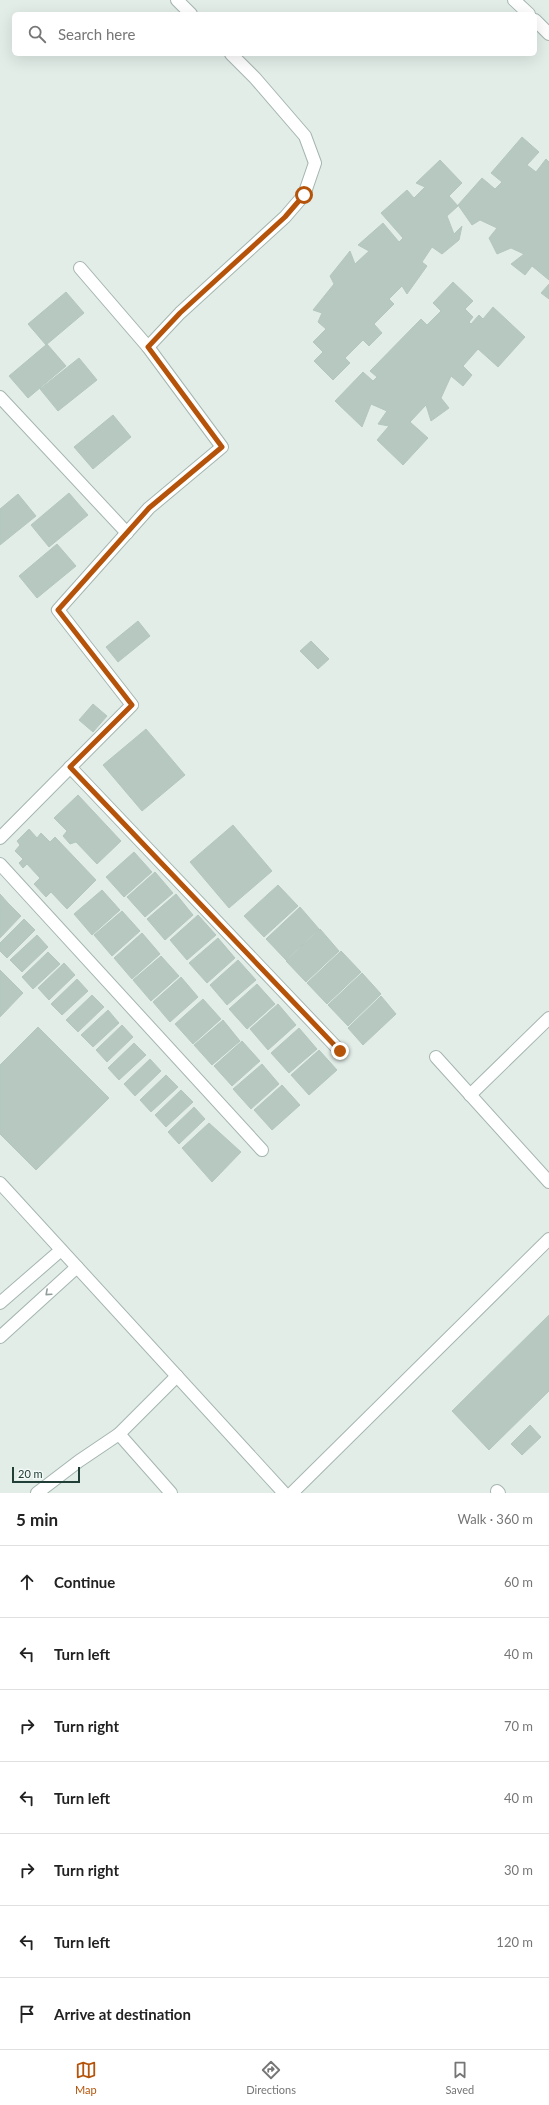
<!DOCTYPE html>
<meta charset="utf-8">
<style>
:root{--surface:#fff;--page:#f6f6f6;--text:#222;--muted:#767676;--line:#e0e0e0;--accent:#b45309}
body{margin:0;font-family:Lato,sans-serif;background:var(--page);color:var(--text)}
.scale{position:absolute;left:12px;bottom:10px;width:68px;box-sizing:border-box;padding-left:4px;border:2px solid #213e37;border-top:0;font-size:11px;line-height:14px;white-space:nowrap;color:#213e37;-webkit-text-stroke:3px #f3f9f6;paint-order:stroke}
.stop{position:absolute;width:12px;height:12px;margin:-9px;border:3px solid #b45309;border-radius:50%;background:#fff}
.stop.end{background:#b45309;border-color:#fff;box-shadow:0 1px 4px #0008}
.list{margin:0;padding:0;list-style:none}
h2{display:flex;justify-content:space-between;align-items:center;height:52px;margin:0;padding:0 16px;font-size:17px}
h2 small{font-size:13px;font-weight:400;color:var(--muted)}
.list li{display:grid;grid-template-columns:26px 1fr auto;gap:12px;align-items:center;box-sizing:border-box;height:72px;padding:0 16px;border-top:1px solid var(--line)}
.list b{display:block;font-size:15px;white-space:nowrap}
.list em{font-size:13px;font-style:normal;color:var(--muted)}
.icon{flex:none;width:22px;height:22px;fill:none;stroke:currentColor;stroke-width:2;stroke-linecap:round;stroke-linejoin:round}
.map{position:relative;flex:none;width:549px;height:1493px;overflow:hidden}
.search{position:absolute;background:var(--surface);box-shadow:0 4px 16px #0002;left:12px;right:12px;top:12px;height:44px;display:flex;align-items:center;gap:10px;box-sizing:border-box;padding:0 14px;border-radius:6px;color:var(--muted);font-size:15px}
.sheet{height:556px;background:var(--surface)}
nav{display:flex;justify-content:space-around;align-items:center;box-sizing:border-box;height:56px;border-top:1px solid var(--line);background:var(--surface);font-size:11px;color:var(--muted)}
nav a{display:grid;justify-items:center;gap:2px}
nav .on{color:var(--accent)}
.map>svg:first-child{display:block}
.building{fill:#b7c8c1;stroke:#b4c7bf}
.lines{fill:none;stroke-linecap:round;stroke-linejoin:round}
.minor-casing{stroke:#a4b5af;stroke-width:14}
.tertiary-casing{stroke:#a4b5af;stroke-width:14}
.minor{stroke:#fff;stroke-width:12}
.tertiary{stroke:#fff;stroke-width:12}
.oneway{stroke:#909e9b}
.route{stroke:#b45309;stroke-width:5}
</style>
<div class="map">
<svg width="549" height="1493" viewBox="0 0 549 1493">
<rect width="100%" height="100%" fill="#e2ede8"/>
<g class="building">
<polygon points="522,137 539,152 527,165 536,172 546,159 549,162 549,280 532,266 525,275 511,264 524,254 511,248 497,254 489,238 497,228 480,220 472,225 458,205 482,178 495,189 502,182 491,173"/>
<polygon points="440,160 462,183 449,196 458,206 447,216 454,234 462,226 459,240 442,254 432,247 422,262 427,266 407,294 402,286 389,299 394,304 374,324 382,333 369,346 363,340 345,358 350,363 333,380 314,361 323,352 313,342 326,329 318,322 322,313 313,310 334,284 330,276 350,251 355,264 369,251 358,245 383,223 399,242 403,238 381,213 407,190 414,198 425,187 416,183"/>
<polygon points="453,282 473,301 465,309 473,317 469,322 471,324 479,315 483,319 493,307 525,337 498,367 478,349 463,366 472,375 463,386 451,376 441,398 449,408 431,421 426,405 410,422 428,438 403,465 377,440 389,426 378,424 387,411 371,404 362,427 335,401 363,372 373,381 377,377 370,371 421,319 427,325 441,311 433,303"/>
<polygon points="549,284 549,299 541,293"/>
<polygon points="66,292 84,313 46,345 28,324"/>
<polygon points="47,344 66,366 28,398 9,376"/>
<polygon points="79,358 97,380 58,411 40,389"/>
<polygon points="113,415 131,437 93,469 74,447"/>
<polygon points="69,493 88,515 49,547 31,525"/>
<polygon points="18,494 36,516 0,545 0,509"/>
<polygon points="57,544 76,566 37,598 19,576"/>
<polygon points="138,621 150,636 118,662 106,647"/>
<polygon points="311,641 329,659 318,669 300,651"/>
<polygon points="93,704 107,716 93,732 79,720"/>
<polygon points="146,729 185,775 142,811 103,765"/>
<polygon points="78,795 121,841 97,864 76,842 70,844 63,836 67,831 54,818"/>
<polygon points="233,825 272,871 229,908 190,862"/>
<polygon points="29,829 37,838 41,833 50,842 55,837 96,880 67,909 51,892 46,897 34,884 40,878 27,864 23,868 19,863 23,859 15,851 20,845 17,841"/>
<polygon points="134,852 152,872 124,897 106,877"/>
<polygon points="155,872 173,893 145,917 127,897"/>
<polygon points="278,885 298,906 264,937 244,916"/>
<polygon points="102,890 120,910 92,935 74,914"/>
<polygon points="0,894 8,903 0,910"/>
<polygon points="176,894 193,915 165,940 147,919"/>
<polygon points="8,903 21,916 0,938 0,911"/>
<polygon points="300,907 319,929 286,960 266,939"/>
<polygon points="122,911 140,931 112,956 94,935"/>
<polygon points="198,915 216,935 187,960 170,940"/>
<polygon points="24,919 35,930 7,958 0,951 0,943"/>
<polygon points="320,929 339,951 306,982 286,961"/>
<polygon points="142,933 160,954 132,979 114,958"/>
<polygon points="37,935 48,947 22,972 10,960"/>
<polygon points="218,938 235,958 207,983 189,963"/>
<polygon points="341,951 361,972 327,1004 307,983"/>
<polygon points="48,952 60,964 33,989 22,977"/>
<polygon points="161,956 179,976 151,1001 133,980"/>
<polygon points="238,960 256,980 227,1005 210,985"/>
<polygon points="64,963 75,975 49,1000 38,988"/>
<polygon points="0,970 23,993 0,1017"/>
<polygon points="362,973 381,994 348,1026 328,1005"/>
<polygon points="181,977 198,997 170,1022 153,1002"/>
<polygon points="77,979 88,991 62,1015 51,1004"/>
<polygon points="257,984 275,1004 247,1029 229,1009"/>
<polygon points="92,995 104,1007 78,1032 66,1020"/>
<polygon points="381,996 396,1014 363,1045 348,1028"/>
<polygon points="203,999 221,1019 193,1044 175,1024"/>
<polygon points="278,1004 296,1025 268,1050 250,1029"/>
<polygon points="108,1010 119,1023 93,1047 81,1035"/>
<polygon points="223,1020 240,1041 212,1065 194,1045"/>
<polygon points="122,1025 133,1037 107,1062 96,1050"/>
<polygon points="38,1027 109,1098 36,1170 0,1134 0,1065"/>
<polygon points="299,1028 317,1049 289,1073 271,1053"/>
<polygon points="242,1041 260,1061 232,1086 214,1066"/>
<polygon points="134,1043 146,1055 119,1080 108,1068"/>
<polygon points="319,1050 337,1070 309,1095 291,1075"/>
<polygon points="150,1059 161,1071 135,1096 124,1084"/>
<polygon points="262,1064 279,1084 251,1109 233,1089"/>
<polygon points="166,1075 178,1087 151,1112 140,1100"/>
<polygon points="282,1085 300,1105 272,1130 254,1110"/>
<polygon points="181,1090 193,1102 166,1127 155,1115"/>
<polygon points="194,1107 205,1119 179,1144 168,1132"/>
<polygon points="209,1123 241,1152 212,1182 182,1148"/>
<polygon points="549,1315 549,1391 489,1450 452,1411"/>
<polygon points="530,1425 541,1437 522,1455 511,1444"/>
</g>
<g class="lines">
<defs>
<g id="minor">
<polyline points="177,0 191,14"/>
<polyline points="514,0 529,14"/>
<polyline points="535,20 549,34"/>
<polyline points="80,268 148,347"/>
<polyline points="0,397 127,533"/>
<polyline points="70,767 340,1051"/>
<polyline points="0,838 132,705 58,610 149,508 222,447 148,347 180,313 285,217 304,195 315,163 305,136 255,78 231,54"/>
<polyline points="0,864 262,1150"/>
<polyline points="436,1057 549,1182"/>
<polyline points="470,1095 549,1018"/>
<polyline points="119,1434 171,1493"/>
<polyline points="497,1491 499,1493"/>
<polyline points="37,1493 79,1461 119,1434 177,1376"/>
</g>
<g id="tertiary">
<polyline points="0,1183 284,1493"/>
<polyline points="0,1303 61,1250"/>
<polyline points="0,1337 77,1267"/>
<polyline points="292,1493 549,1239"/>
</g>
</defs>
<use href="#minor" class="minor-casing"/>
<use href="#tertiary" class="tertiary-casing"/>
<use href="#minor" class="minor"/>
<use href="#tertiary" class="tertiary"/>
</g>
<defs><path id="oneway-chevron" d="M-2-3.5L2.5 0L-2 3.5" fill="none" stroke-width="1.6" stroke-linecap="round" stroke-linejoin="round"/></defs>
<use class="oneway" href="#oneway-chevron" transform="translate(48 1293) rotate(138)"/>
<g class="lines">
<polyline class="route" points="304,195 285,217 180,313 148,347 222,447 149,508 58,610 132,705 70,767 340,1051"/>
</g>
</svg>
<div class="scale">20 m</div>
<div class="stop" style="left:304px;top:195px"></div>
<div class="stop end" style="left:340px;top:1051px"></div>
<div class="search"><svg class="icon" aria-label="search" viewBox="0 0 24 24"><circle cx="10" cy="10" r="6"/><path d="M15 15l6 6"/></svg>Search here</div>
</div>
<section class="sheet">
<h2>5 min<small>Walk · 360 m</small></h2>
<ul class="list">
<li><svg class="icon" aria-label="ahead" viewBox="0 0 24 24"><path d="M12 20V5M6 11l6-6 6 6"/></svg><div><b>Continue</b></div><em>60 m</em></li>
<li><svg class="icon" aria-label="left" viewBox="0 0 24 24"><path d="M17 20v-9H6M10 6l-5 5 5 5"/></svg><div><b>Turn left</b></div><em>40 m</em></li>
<li><svg class="icon" aria-label="right" viewBox="0 0 24 24"><path d="M7 20v-9h11M14 6l5 5-5 5"/></svg><div><b>Turn right</b></div><em>70 m</em></li>
<li><svg class="icon" aria-label="left" viewBox="0 0 24 24"><path d="M17 20v-9H6M10 6l-5 5 5 5"/></svg><div><b>Turn left</b></div><em>40 m</em></li>
<li><svg class="icon" aria-label="right" viewBox="0 0 24 24"><path d="M7 20v-9h11M14 6l5 5-5 5"/></svg><div><b>Turn right</b></div><em>30 m</em></li>
<li><svg class="icon" aria-label="left" viewBox="0 0 24 24"><path d="M17 20v-9H6M10 6l-5 5 5 5"/></svg><div><b>Turn left</b></div><em>120 m</em></li>
<li><svg class="icon" aria-label="arrive" viewBox="0 0 24 24"><path d="M6 21V4h12l-3 4 3 4H6"/></svg><div><b>Arrive at destination</b></div></li>
</ul>
</section>
<nav>
<a class="on"><svg class="icon" aria-label="map" viewBox="0 0 24 24"><path d="M3 6l6-2 6 2 6-2v14l-6 2-6-2-6 2zM9 4v14M15 6v14"/></svg>Map</a>
<a><svg class="icon" aria-label="directions" viewBox="0 0 24 24"><path d="M12 3l9 9-9 9-9-9zM9 14v-3h6M13 9l2 2-2 2"/></svg>Directions</a>
<a><svg class="icon" aria-label="saved" viewBox="0 0 24 24"><path d="M7 4h10v16l-5-4-5 4z"/></svg>Saved</a>
</nav>
